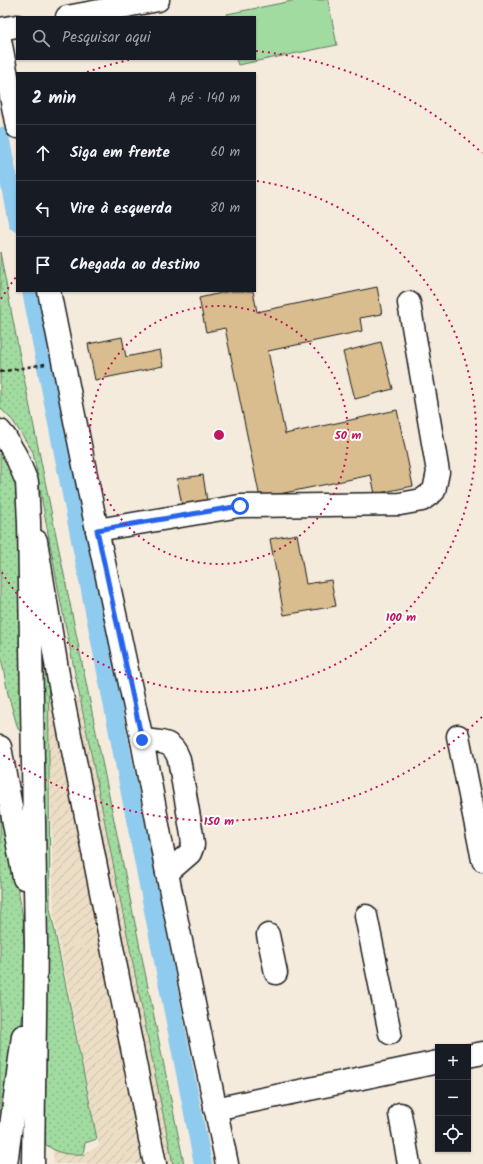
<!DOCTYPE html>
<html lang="pt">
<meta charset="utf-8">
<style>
:root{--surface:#171b24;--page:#242831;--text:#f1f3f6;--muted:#9ea1a6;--line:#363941}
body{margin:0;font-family:Kalam,sans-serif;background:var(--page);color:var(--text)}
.controls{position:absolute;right:12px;bottom:12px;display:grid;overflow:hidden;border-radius:0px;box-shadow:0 1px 3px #0004}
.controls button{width:36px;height:36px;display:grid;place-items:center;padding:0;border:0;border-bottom:1px solid var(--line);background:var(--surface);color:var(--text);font:20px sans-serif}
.stop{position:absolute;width:12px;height:12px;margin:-9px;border:3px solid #2563eb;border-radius:50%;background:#fff}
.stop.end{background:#2563eb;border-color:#fff;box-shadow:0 1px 4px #0008}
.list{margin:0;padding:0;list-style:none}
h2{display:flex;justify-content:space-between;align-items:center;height:52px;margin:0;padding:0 16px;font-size:17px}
h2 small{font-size:13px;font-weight:400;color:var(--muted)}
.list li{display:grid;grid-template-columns:26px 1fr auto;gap:12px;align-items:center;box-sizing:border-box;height:56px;padding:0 16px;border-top:1px solid var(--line)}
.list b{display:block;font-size:15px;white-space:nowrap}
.list em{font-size:13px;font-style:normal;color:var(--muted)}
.icon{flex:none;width:22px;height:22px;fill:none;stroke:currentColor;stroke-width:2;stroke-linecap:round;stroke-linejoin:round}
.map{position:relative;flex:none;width:483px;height:1164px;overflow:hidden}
.search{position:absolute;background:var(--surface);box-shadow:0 1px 3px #0004;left:16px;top:16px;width:240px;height:44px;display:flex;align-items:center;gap:10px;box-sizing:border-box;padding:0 14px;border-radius:0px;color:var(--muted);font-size:15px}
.panel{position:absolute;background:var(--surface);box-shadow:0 1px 3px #0004;left:16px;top:72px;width:240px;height:220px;border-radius:0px}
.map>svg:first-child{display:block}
.industrial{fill:url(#industrial-furrows)}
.grass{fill:url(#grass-dots);stroke:#5e7c5e}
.pitch{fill:#a1dba0;stroke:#5e7c5e}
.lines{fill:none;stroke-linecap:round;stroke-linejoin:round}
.canal{stroke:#8fcbef;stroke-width:18}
.building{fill:#d9bd8e;stroke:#1c1c1c}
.minor-casing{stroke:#1c1c1c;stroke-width:25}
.major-casing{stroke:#1c1c1c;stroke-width:25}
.path{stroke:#1c1c1c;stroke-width:2.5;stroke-dasharray:4 3;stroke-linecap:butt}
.minor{stroke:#fff;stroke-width:22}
.major{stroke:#fff;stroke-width:22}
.route{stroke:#2563eb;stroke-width:5}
.ring{fill:none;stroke:#c2185b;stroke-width:2;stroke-dasharray:2 4}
.centre{fill:#c2185b;stroke:#fff;stroke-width:2}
.ring-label{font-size:12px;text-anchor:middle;font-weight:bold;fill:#c2185b;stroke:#fff;stroke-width:4;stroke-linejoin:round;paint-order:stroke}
</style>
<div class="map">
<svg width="483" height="1164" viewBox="0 0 483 1164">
<defs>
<pattern id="industrial-furrows" width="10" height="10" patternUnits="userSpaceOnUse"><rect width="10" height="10" fill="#ecddc5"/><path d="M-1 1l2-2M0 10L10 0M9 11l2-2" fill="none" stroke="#cabda9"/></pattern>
<pattern id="grass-dots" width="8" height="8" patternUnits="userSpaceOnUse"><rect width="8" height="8" fill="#a1dba0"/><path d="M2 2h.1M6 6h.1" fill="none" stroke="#8abb89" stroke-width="1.8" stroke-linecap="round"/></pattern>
</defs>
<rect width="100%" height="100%" fill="#f4ebdd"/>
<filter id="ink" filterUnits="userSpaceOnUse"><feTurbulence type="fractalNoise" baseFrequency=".025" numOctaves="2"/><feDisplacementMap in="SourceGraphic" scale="8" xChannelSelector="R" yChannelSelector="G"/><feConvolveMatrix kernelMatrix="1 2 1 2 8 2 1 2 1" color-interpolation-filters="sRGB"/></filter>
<g filter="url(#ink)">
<polygon class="industrial" points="79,699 173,1164 54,1164 53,1148 83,1154 99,1146 54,916 48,704"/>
<g class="grass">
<polygon points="0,252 24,378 184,1164 173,1164 60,598 33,452 13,421 0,408"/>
<polygon points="0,437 17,474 25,729 21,732 18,729 8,694 0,652"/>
<path d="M42,611L48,627L50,908L97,1139L85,1143L83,1154C67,1155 58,1154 45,1144Z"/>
<polygon points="0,775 23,919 26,988 13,1088 0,1164"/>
</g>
<polygon class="pitch" points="297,0 328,0 337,45 238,65 236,59 255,59 255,17 228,17 227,14"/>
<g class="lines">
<g class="canal">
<polyline points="0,136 17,222"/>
<polyline points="31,291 203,1164"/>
</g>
</g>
<g class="building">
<polygon points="377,287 382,314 360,318 362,331 268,351 285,434 397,410 413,486 375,494 371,475 260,498 225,328 206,332 199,298 230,291 253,291 257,312"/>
<polygon points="122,337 126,357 160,350 163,366 95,380 88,344"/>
<polygon points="381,342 393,389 355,399 343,352"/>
<polygon points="203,475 207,501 182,505 177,479"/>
<polygon points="297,534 306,584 331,580 336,606 284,615 270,539"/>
</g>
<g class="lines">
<defs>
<g id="minor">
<polyline points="67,17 158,0"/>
<polyline points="0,29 17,26"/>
<polyline points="0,40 17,127"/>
<polyline points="49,291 97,530 142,740 167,873 227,1164"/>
<polyline points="97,530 240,506 400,504 422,500 434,491 438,472 409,303"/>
<polyline points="36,541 58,675 155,1164"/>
<polyline points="458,736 483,860"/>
<path d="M142,740C160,742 172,739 179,759L192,835L193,845L190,853L167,873"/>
<polyline points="366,916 390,1033"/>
<polyline points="268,935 276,973"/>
<polyline points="468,1056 483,1053"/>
<polyline points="215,1109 438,1062"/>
<polyline points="400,1114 409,1164"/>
</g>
<g id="major">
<polyline points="0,431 5,437 16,456 27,482 29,522 36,944 33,1164"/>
<polyline points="0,747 24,878"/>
<polyline points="6,1164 23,1036"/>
</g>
</defs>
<use href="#minor" class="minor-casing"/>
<use href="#major" class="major-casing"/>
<polyline class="path" points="0,372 45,364"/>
<use href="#minor" class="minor"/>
<use href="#major" class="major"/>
</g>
</g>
<g class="lines" filter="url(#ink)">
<polyline class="route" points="142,740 97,530 240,506"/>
</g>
<g class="ring">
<circle cx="219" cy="435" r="129"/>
<path d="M1 299A257 257 0 0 1 16 277M257 181A257 257 0 1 1 1 571"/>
<path d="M482 717A386 386 0 0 1 0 753M87 72A386 386 0 0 1 129 60M256 51A386 386 0 0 1 482 153"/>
</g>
<circle cx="219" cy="435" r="6" class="centre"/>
<g class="ring-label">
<text x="348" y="439">50 m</text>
<text x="401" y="621">100 m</text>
<text x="219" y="825">150 m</text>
</g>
</svg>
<div class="controls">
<button>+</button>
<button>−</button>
<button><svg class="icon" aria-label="locate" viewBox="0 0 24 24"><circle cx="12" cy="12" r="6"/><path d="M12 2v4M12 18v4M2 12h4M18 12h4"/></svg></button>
</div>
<div class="stop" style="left:240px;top:506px"></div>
<div class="stop end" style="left:142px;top:740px"></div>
<div class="search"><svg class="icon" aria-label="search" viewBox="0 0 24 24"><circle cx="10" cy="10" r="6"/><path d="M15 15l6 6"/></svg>Pesquisar aqui</div>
<section class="panel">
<h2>2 min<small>A pé · 140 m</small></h2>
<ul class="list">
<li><svg class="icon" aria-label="ahead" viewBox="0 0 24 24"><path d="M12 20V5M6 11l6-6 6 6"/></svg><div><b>Siga em frente</b></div><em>60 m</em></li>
<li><svg class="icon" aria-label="left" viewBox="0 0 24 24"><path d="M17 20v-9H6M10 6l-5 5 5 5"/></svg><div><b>Vire à esquerda</b></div><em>80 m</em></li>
<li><svg class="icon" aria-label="arrive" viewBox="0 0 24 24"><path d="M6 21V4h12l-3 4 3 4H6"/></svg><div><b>Chegada ao destino</b></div></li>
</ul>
</section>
</div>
